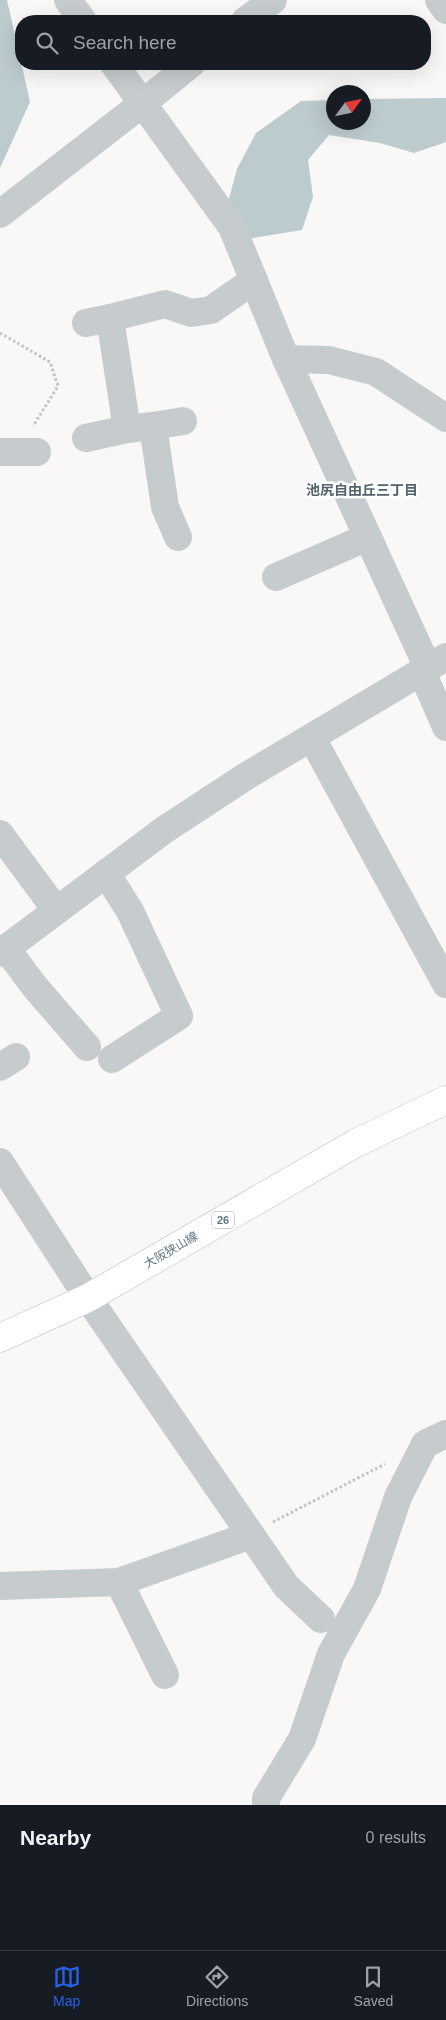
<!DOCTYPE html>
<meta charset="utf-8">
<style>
:root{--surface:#171b24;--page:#242831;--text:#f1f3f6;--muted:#9ea1a6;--line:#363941;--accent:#2563eb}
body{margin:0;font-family:Arial,"Noto Sans JP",sans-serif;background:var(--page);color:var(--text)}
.compass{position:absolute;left:326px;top:85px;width:45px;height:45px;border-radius:50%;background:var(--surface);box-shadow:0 5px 20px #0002;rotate:57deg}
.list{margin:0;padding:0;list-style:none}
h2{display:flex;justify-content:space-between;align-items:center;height:65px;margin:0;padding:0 20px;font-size:21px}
h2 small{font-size:16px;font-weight:400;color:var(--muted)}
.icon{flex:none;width:28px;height:28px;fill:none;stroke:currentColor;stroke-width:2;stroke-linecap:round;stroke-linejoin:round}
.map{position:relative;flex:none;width:446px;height:1805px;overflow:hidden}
.search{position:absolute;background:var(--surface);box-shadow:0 5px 20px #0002;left:15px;right:15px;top:15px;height:55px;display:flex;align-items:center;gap:12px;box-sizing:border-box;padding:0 18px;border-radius:20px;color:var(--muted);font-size:19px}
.sheet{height:145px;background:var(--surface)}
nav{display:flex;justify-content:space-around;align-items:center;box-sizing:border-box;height:70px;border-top:1px solid var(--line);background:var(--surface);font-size:14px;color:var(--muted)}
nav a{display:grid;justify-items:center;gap:2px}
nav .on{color:var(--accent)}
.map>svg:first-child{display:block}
.water{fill:#bccbce}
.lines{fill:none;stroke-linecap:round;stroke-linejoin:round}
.major-casing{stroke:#b9bec1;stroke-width:29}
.path{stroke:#c1c4c6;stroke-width:3;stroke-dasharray:2.5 2.5;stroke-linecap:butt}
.minor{stroke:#c6cbce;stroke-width:28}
.major{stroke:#fff;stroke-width:28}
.labels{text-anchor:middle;stroke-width:5;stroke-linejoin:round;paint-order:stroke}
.shield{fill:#fff;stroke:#90a0a8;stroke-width:1}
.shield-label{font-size:11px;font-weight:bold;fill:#617783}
.street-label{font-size:12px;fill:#617783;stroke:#fff}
.neighbourhood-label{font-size:14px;font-weight:bold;fill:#54646d;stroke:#fff}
</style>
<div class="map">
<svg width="446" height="1805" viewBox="0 0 446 1805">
<rect width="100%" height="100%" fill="#f9f8f6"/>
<g class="water">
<polygon points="0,0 7,0 30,102 0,168"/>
<polygon points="446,98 446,142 414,153 380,143 329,135 308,160 313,197 302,230 246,239 227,206 237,169 256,133 301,101 333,100 334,122 364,122 364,99"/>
</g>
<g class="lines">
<defs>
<polyline id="major" points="0,1338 88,1298 356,1143 446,1100"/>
</defs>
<use href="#major" class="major-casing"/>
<g class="path">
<polyline points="0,333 50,362 58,386 33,426"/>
<polyline points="273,1522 385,1464"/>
</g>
<g class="minor">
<polyline points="68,0 83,21"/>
<polyline points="439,0 446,10"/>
<polyline points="245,21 273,0"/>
<polyline points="114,64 232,227 286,359 428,668"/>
<polyline points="0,214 143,103 191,64"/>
<polyline points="86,323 110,318"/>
<polyline points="286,359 329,360 376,372 446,418"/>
<polyline points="153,426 183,421"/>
<polyline points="86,438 127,429"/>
<polyline points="0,452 37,452"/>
<polyline points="178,537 165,507 153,426 127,429 110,318 165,304 191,313 211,310 254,280"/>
<polyline points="276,577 368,537"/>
<polyline points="422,672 446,727"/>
<polyline points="312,738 446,984"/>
<polyline points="0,834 56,910"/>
<polyline points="106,873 130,911 179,1016 112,1059"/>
<polyline points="6,948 35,987 87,1047"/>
<polyline points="0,953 164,830 248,775 446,657"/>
<polyline points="0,1067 16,1057"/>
<polyline points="0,1162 88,1298 251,1535"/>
<polyline points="119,1582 165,1675"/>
<polyline points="0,1586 119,1582 251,1535 286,1586 321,1619"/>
<polyline points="266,1805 266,1798 302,1739 331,1654 367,1589 398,1497 425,1444 446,1434"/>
</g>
<use href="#major" class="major"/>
</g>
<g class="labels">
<rect class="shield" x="212" y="1211.5" width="22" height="17" rx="4"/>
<g class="shield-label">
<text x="223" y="1224">26</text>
</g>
<g class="street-label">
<text transform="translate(171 1250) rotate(-30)" y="4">大阪狭山線</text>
</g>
<g class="neighbourhood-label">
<text x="362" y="495">池尻自由丘三丁目</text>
</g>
</g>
</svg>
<svg class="compass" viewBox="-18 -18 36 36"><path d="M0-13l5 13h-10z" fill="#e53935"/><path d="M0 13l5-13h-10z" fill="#9ea1a6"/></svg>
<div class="search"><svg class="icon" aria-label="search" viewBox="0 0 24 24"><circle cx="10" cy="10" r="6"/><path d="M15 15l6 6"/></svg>Search here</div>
</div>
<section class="sheet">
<h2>Nearby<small>0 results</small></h2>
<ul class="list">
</ul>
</section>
<nav>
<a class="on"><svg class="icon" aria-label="map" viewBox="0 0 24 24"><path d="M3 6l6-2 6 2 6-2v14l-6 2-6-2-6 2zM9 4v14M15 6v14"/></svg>Map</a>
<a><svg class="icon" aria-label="directions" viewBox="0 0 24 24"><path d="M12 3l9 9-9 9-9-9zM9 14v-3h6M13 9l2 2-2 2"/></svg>Directions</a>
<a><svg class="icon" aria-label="saved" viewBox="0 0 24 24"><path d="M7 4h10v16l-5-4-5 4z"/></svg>Saved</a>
</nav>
